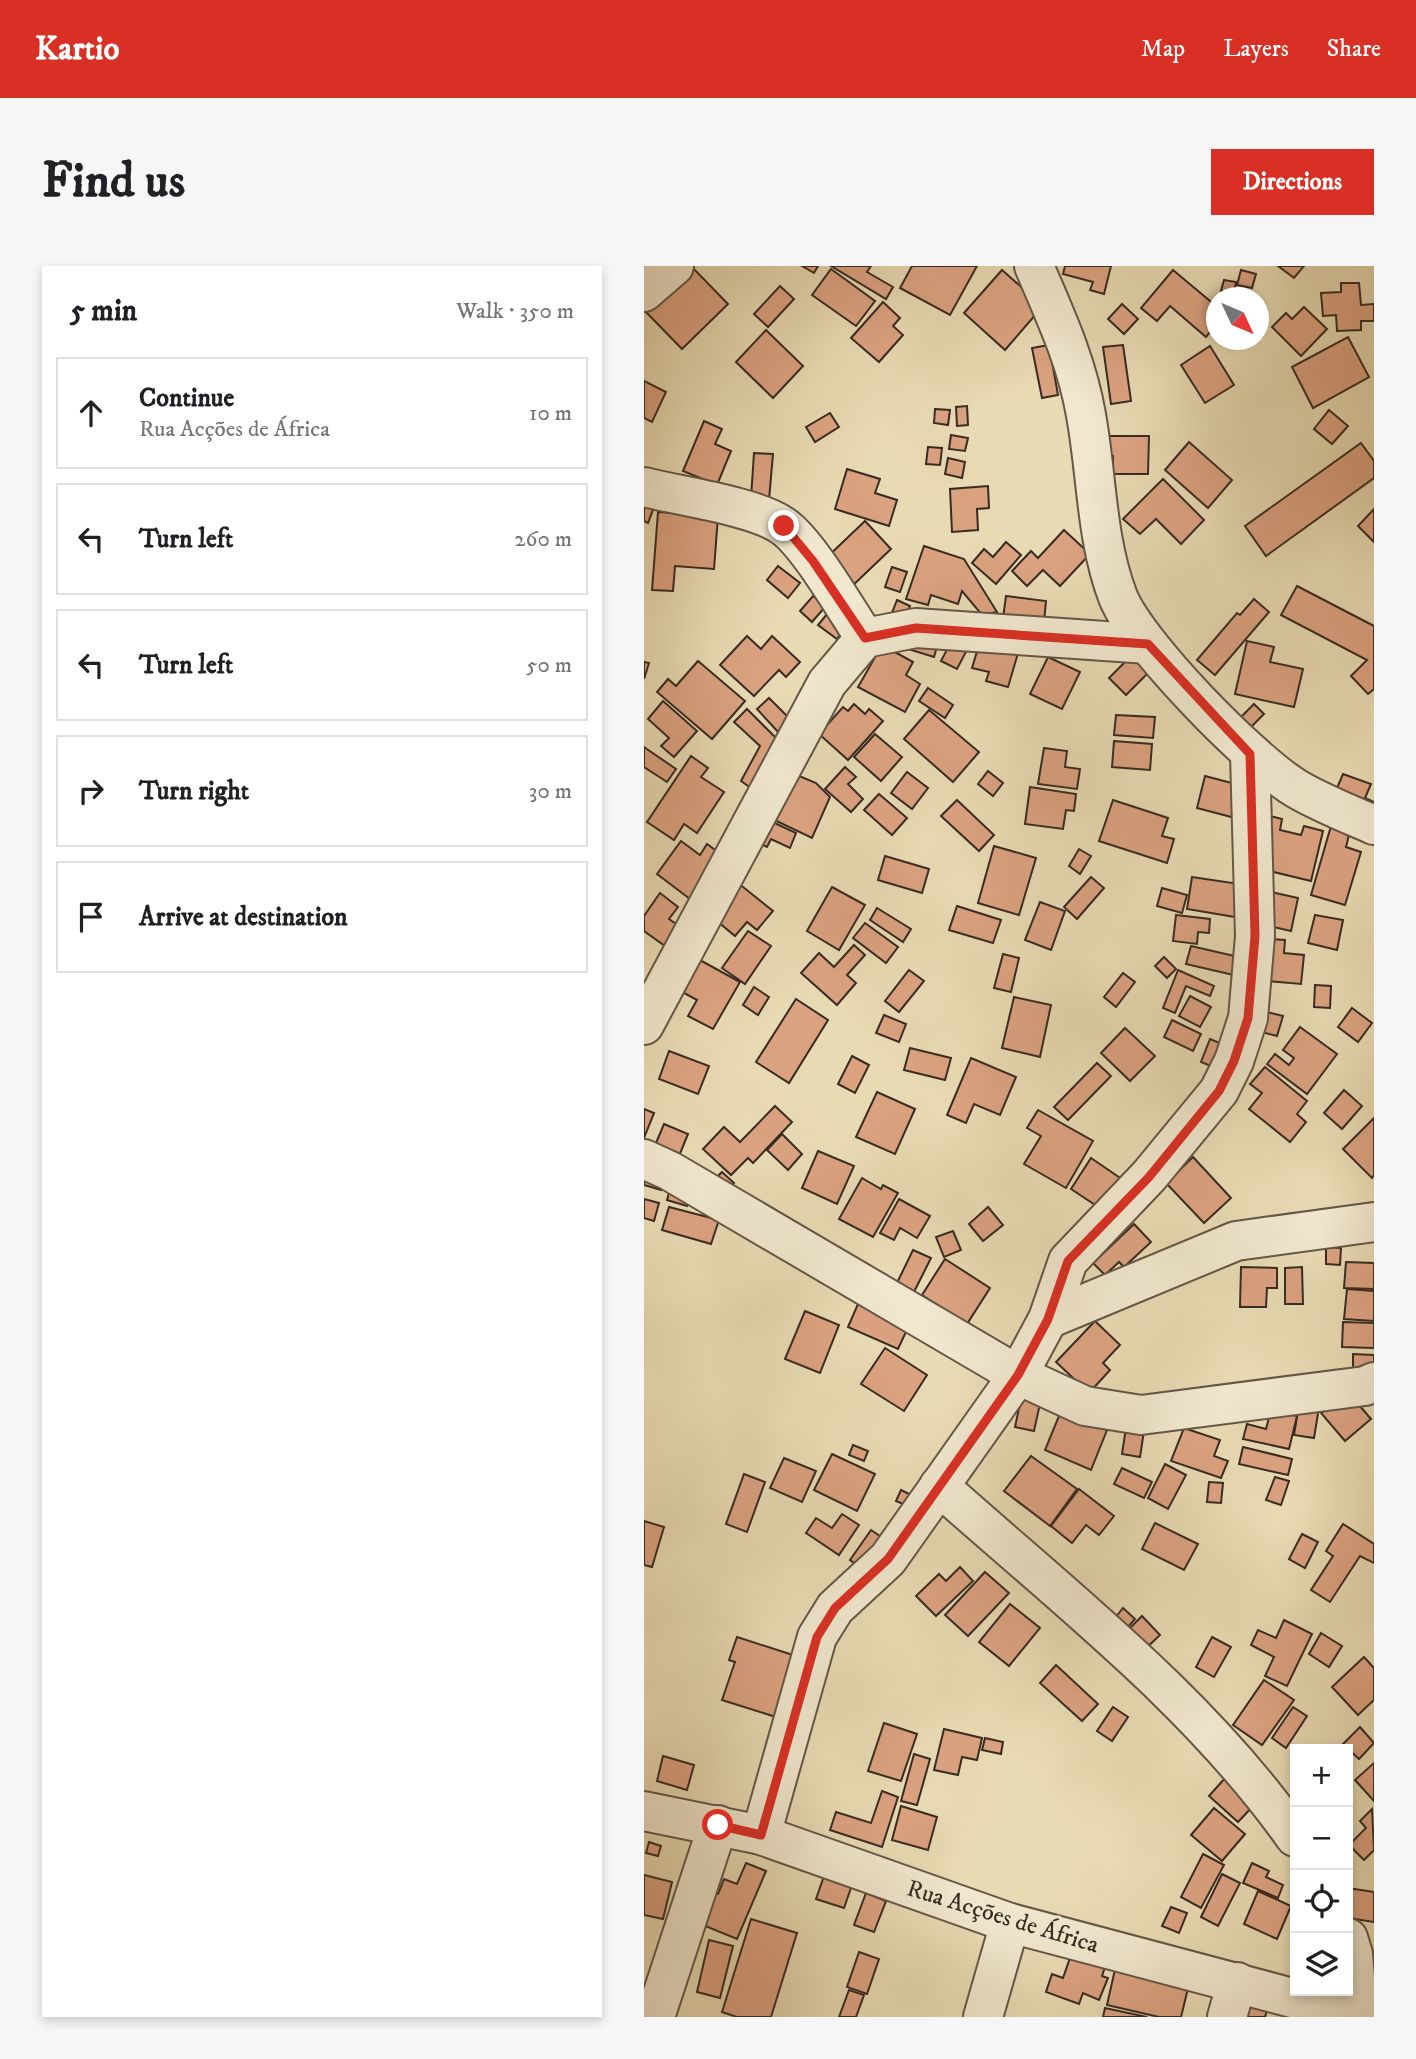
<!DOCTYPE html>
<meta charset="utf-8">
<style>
:root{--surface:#fff;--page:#f6f6f6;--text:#202124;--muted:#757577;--line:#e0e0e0;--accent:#d93025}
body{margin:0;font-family:"IM FELL DW Pica",serif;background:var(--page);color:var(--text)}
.controls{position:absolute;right:21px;bottom:21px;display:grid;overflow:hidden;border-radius:0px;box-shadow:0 4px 10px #0003}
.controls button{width:63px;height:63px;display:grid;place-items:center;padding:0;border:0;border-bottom:2px solid var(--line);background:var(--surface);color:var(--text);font:35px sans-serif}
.compass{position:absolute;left:562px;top:21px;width:63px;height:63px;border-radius:50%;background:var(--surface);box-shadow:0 4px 10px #0003;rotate:134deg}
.stop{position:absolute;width:21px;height:21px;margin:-16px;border:5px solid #d93025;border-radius:50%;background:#fff}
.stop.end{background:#d93025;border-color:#fff;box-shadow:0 2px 7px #0008}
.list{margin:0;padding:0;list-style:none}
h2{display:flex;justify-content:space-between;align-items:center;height:91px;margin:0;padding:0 28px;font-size:30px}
h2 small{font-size:23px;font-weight:400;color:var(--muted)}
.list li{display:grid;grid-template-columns:46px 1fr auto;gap:21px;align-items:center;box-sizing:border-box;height:112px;margin:0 14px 14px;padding:0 14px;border:2px solid var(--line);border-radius:0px}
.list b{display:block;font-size:26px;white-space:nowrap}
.list p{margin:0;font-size:23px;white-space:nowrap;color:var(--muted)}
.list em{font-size:23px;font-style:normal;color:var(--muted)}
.icon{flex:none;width:38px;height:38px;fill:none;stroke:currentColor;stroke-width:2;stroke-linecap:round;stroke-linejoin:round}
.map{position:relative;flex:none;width:730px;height:1751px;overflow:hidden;border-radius:0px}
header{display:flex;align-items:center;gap:42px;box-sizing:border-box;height:98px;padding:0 35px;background:var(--accent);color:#fff}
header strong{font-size:33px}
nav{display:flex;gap:38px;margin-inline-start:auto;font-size:24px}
.intro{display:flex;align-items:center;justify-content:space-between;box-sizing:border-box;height:168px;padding:0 42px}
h1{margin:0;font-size:49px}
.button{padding:18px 32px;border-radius:0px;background:var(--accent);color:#fff;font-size:24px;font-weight:700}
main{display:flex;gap:42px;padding:0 42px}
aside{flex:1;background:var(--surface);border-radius:0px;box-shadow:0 4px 10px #0003}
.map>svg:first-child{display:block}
.building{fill:#dba280;stroke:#382b23;stroke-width:2}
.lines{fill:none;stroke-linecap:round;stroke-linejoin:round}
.minor-casing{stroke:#645747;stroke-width:42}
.minor{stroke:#f0e7ce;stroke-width:38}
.route{stroke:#d93025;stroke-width:9}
.labels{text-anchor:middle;stroke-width:6;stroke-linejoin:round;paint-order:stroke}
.street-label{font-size:24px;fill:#382b23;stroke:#f0e7ce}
</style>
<header>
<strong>Kartio</strong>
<nav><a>Map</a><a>Layers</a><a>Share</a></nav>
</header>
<div class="intro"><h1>Find us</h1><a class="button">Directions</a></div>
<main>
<aside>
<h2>5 min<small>Walk · 350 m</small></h2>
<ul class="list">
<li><svg class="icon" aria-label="ahead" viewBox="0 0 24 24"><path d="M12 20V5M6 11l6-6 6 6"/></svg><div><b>Continue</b><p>Rua Acções de África</p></div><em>10 m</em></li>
<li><svg class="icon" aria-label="left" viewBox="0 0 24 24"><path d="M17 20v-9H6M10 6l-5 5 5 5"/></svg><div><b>Turn left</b></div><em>260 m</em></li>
<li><svg class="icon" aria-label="left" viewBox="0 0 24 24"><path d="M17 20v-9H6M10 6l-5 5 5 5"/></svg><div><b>Turn left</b></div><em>50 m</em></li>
<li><svg class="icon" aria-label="right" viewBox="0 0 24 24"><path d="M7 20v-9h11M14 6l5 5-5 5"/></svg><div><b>Turn right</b></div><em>30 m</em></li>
<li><svg class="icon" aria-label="arrive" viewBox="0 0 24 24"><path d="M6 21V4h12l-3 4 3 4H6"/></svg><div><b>Arrive at destination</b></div></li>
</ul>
</aside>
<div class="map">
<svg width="730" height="1751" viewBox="0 0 730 1751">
<rect width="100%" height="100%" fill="#e8dab3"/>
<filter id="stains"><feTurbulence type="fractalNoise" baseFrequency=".00286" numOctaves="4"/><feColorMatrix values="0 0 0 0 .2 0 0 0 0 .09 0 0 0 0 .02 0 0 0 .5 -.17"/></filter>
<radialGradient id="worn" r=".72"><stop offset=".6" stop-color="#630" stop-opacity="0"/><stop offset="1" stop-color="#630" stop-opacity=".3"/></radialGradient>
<g class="building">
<polygon points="47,0 84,38 38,83 1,45"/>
<polygon points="158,0 174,0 170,7"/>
<polygon points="187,0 227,0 223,6 249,21 242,33"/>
<polygon points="268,0 333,0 306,49 256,22"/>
<polygon points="421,0 467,0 460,28 446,24 449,16 419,8"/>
<polygon points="634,0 660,0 650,12"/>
<polygon points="187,3 231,35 212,60 168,29"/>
<polygon points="358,4 399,40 361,84 320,47"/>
<polygon points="529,4 572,40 572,58 562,71 526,40 513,55 497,42"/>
<polygon points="597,4 612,8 608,22 593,19"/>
<polygon points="580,14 592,16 590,27 577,25"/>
<polygon points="697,17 715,17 717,39 730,38 730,55 717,55 717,64 693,65 692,49 679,50 677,27 697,26"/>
<polygon points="136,20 150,33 124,61 110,48"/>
<polygon points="239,36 256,52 249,60 259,69 235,96 207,72"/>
<polygon points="478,38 494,53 480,68 464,53"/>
<polygon points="660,41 683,63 657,90 628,61 642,47 648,53"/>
<polygon points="122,64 159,100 129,132 92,96"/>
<polygon points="704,71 725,111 669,142 648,101"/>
<polygon points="405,79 414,129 398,132 388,82"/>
<polygon points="479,79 487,135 467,138 459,81"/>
<polygon points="566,80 590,119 561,137 537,99"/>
<polygon points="0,115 22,126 8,156 0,152"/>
<polygon points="323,140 324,159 313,160 312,141"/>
<polygon points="291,143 306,144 304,159 290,157"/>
<polygon points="685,144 704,160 688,178 670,163"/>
<polygon points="186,147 195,161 171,176 162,161"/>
<polygon points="60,155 78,163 71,178 87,185 73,219 39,205"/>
<polygon points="307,169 324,172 321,185 305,183"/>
<polygon points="458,170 505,170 504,208 469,208 469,190 458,190"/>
<polygon points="545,176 588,214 564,242 521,204"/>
<polygon points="717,177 730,195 730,212 622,290 601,260"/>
<polygon points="284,181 298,182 296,199 282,198"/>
<polygon points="110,187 129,188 125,234 107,232"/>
<polygon points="304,192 321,196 318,212 301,208"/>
<polygon points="203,203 236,213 231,227 253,234 245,260 191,243"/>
<polygon points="519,213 560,254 537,278 512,253 496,268 479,253"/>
<polygon points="344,220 345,242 333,243 334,264 308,266 306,223"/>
<polygon points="0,228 13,233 4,257 0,255"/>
<polygon points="730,243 730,276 714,260"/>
<polygon points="14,246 74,250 70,303 31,300 29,325 8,324"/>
<polygon points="221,255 247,283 205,323 179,295"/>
<polygon points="420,264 446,288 416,320 399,304 383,320 368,305 387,285 394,292"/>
<polygon points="362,276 377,289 352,318 328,297 340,283 349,291"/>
<polygon points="280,280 320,293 353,346 338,349 318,325 314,338 287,329 284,339 262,333"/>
<polygon points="134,300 156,317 144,332 123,314"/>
<polygon points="248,301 263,306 256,326 241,321"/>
<polygon points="653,320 730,360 730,423 724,428 707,410 723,394 637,349"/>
<polygon points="169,330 182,340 168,356 156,345"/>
<polygon points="362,330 402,335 400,356 359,352"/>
<polygon points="610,333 625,346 571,409 553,394 593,347 596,349"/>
<polygon points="253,334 266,340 260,356 246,352"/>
<polygon points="187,343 205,357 193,373 174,359"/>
<polygon points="103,370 117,383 128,370 156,396 142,411 135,404 110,430 76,399"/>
<polygon points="309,372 325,380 313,403 297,395"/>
<polygon points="337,372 375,384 364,421 342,415 345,406 328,402"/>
<polygon points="603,375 630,381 626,396 659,403 650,441 591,428"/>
<polygon points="294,377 290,391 261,382"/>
<polygon points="238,379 269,396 262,409 276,418 261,446 214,421"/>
<polygon points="488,389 505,406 482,429 465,412"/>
<polygon points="404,391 436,406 418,443 386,428"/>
<polygon points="54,395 101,435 68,473 13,426 24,413 32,420"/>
<polygon points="0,396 5,397 0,413"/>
<polygon points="284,422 309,439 301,452 275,435"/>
<polygon points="125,432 148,455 135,467 113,443"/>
<polygon points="19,435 53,465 30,491 17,480 25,472 4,453"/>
<polygon points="210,438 221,448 225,443 239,455 204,494 175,468 199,441 204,445"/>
<polygon points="610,438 620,448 606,462 596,452"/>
<polygon points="103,443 139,479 114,527 97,515 116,480 90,456"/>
<polygon points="285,444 335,486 309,516 260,473"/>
<polygon points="472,449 511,451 509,472 470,469"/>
<polygon points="231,468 258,491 237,515 210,491"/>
<polygon points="470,475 508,478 506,504 468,501"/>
<polygon points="0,481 32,503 23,516 0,501"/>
<polygon points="400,482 423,485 421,501 436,503 433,523 394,518"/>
<polygon points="47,490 64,502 57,511 80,526 53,567 40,558 30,574 3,556"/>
<polygon points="201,501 212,511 204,518 219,533 207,546 181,523"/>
<polygon points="141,504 172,517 186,531 168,572 122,550"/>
<polygon points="344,505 359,517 349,530 334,518"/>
<polygon points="263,506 284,522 268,543 247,527"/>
<polygon points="699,508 727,518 721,532 730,536 730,547 687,536"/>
<polygon points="561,510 599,520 591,552 553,542"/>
<polygon points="386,521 432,528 430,545 422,544 419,563 381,558"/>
<polygon points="235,528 263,552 248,569 220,544"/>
<polygon points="313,534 350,569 335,585 297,550"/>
<polygon points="469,534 524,552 518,570 530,573 523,597 455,575"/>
<polygon points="626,550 638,553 636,564 657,569 660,560 679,565 667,615 613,602"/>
<polygon points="120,552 152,567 146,582 127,573 123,581 110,575"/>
<polygon points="687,560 706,565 702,581 717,586 701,639 667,629"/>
<polygon points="37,575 56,589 63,578 86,595 46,633 13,608"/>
<polygon points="350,580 392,592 375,649 334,637"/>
<polygon points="435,583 447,590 436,608 425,600"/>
<polygon points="241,590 285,603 278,627 234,614"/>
<polygon points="447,611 460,622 433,653 420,641"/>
<polygon points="548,611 602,619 597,652 543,643"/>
<polygon points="94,617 129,645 113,664 103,656 91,670 67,650"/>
<polygon points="188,621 221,639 195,684 163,665"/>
<polygon points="518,622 543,629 538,647 513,640"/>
<polygon points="627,626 654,632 647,665 620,659"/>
<polygon points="16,627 34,641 25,653 35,660 21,680 0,665 0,650"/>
<polygon points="396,636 421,645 407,684 381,674"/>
<polygon points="313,640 357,654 349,677 305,664"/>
<polygon points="233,642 267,663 259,676 226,654"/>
<polygon points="532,649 566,653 565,667 554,666 553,678 529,675"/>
<polygon points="671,649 699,654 693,684 664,677"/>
<polygon points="221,657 254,681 242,697 209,672"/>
<polygon points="104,665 127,680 101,718 78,702"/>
<polygon points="625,673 641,674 640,687 660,689 657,718 622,715"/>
<polygon points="210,679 221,689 203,709 212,717 193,739 157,707 175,687 190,701"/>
<polygon points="547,680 599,692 594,710 542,698"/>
<polygon points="359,688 375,692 367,726 350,722"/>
<polygon points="520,691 532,703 523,712 511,700"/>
<polygon points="54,693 96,716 69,763 44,750 53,734 29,721"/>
<polygon points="265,704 280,715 255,746 241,735"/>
<polygon points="534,704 570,720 566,730 542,720 531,747 519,742"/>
<polygon points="479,707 491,716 472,741 460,731"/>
<polygon points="671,719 687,720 686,742 670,741"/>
<polygon points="110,721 125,731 114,749 99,739"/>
<polygon points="546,730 567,741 556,761 535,750"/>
<polygon points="370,731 407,739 396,791 358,782"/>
<polygon points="152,733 184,754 145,817 112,796"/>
<polygon points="708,742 728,757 714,776 694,761"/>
<polygon points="615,744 639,750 633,770 610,764"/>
<polygon points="240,749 262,758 255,776 232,767"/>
<polygon points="528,754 557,768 549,785 520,771"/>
<polygon points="656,761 693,788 663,828 623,798 631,788 645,799 650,792 639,784"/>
<polygon points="481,762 511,790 486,815 457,787"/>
<polygon points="566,773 583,780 574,803 557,796"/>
<polygon points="266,782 307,792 301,814 260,804"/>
<polygon points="25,785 65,800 54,828 15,813"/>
<polygon points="208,790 225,799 211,827 194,818"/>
<polygon points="327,792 372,811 356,849 330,838 322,857 303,849"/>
<polygon points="453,797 467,810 424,854 410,841"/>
<polygon points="621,801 663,835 653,848 662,856 646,876 605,843 618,827 606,818"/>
<polygon points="700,824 718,840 698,863 680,847"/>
<polygon points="233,826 271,843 251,888 212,871"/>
<polygon points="131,840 148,856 109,897 104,892 87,909 59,883 80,861 96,876"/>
<polygon points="0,843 10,847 0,872"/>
<polygon points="394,844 449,875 422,922 380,898 397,870 383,862"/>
<polygon points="730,852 730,909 728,912 699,883"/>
<polygon points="20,858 44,868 33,895 9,884"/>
<polygon points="138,868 158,888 144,904 123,884"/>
<polygon points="174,885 210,900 193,938 158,922"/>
<polygon points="549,891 587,932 560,957 522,917"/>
<polygon points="447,892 485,918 465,948 427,923"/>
<polygon points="0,902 22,908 17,924 0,919"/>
<polygon points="78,906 90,917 80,928 67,917"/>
<polygon points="218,912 237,923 239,919 254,927 229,971 195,953"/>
<polygon points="27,920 47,926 43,940 23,934"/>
<polygon points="0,933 15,937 10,955 0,952"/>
<polygon points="255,933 286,950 273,972 256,962 250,974 236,967"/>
<polygon points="25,941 75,954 67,978 18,964"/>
<polygon points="344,941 359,959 339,975 325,958"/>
<polygon points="490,958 507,976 480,1001 475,996 461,1009 449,997"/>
<polygon points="309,965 317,984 300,991 292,971"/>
<polygon points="682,981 697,982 696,999 682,998"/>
<polygon points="269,984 287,992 268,1030 251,1021"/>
<polygon points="301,993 346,1022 323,1058 278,1029"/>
<polygon points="702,996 730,997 730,1023 700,1022"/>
<polygon points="597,1001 633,1002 633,1022 623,1022 622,1041 596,1041"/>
<polygon points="658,1001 659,1038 641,1038 641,1002"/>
<polygon points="703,1023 730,1025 730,1055 700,1053"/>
<polygon points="217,1031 268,1053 254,1083 204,1061"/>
<polygon points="161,1045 195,1059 176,1107 141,1093"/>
<polygon points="451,1055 476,1079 459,1097 466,1104 445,1127 412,1096"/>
<polygon points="699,1056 730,1057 730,1082 698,1081"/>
<polygon points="241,1082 283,1109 260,1145 217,1118"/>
<polygon points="709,1088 730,1089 730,1107 709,1106"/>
<polygon points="704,1126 727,1153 701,1175 677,1147"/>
<polygon points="378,1128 397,1133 390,1165 371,1161"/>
<polygon points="656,1132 676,1135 670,1172 650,1169"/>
<polygon points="627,1144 653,1150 645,1183 599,1173 603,1158 622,1163"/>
<polygon points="417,1145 463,1164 447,1204 401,1184"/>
<polygon points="483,1155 501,1158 496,1191 478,1188"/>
<polygon points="540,1162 576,1174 570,1190 584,1195 577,1212 527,1195"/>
<polygon points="209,1179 224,1185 220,1195 205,1189"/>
<polygon points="599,1181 648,1193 644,1209 595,1198"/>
<polygon points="188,1188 231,1208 213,1245 170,1224"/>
<polygon points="387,1190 433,1223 406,1260 360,1225"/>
<polygon points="140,1192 172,1205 158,1236 126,1222"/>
<polygon points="521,1198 542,1209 524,1243 504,1232"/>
<polygon points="478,1202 508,1216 500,1232 470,1218"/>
<polygon points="100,1208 121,1216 103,1266 82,1258"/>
<polygon points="631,1211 645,1215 637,1239 622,1234"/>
<polygon points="565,1216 579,1217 577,1237 563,1236"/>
<polygon points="435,1223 470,1250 455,1269 442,1259 428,1277 407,1260"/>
<polygon points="257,1224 273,1232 268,1242 252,1235"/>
<polygon points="198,1248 215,1259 195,1289 162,1267 172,1252 188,1262"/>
<polygon points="0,1255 20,1261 8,1301 0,1299"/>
<polygon points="511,1257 554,1278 540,1304 498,1283"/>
<polygon points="699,1258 730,1278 730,1297 716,1290 686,1336 667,1324 689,1290 682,1285"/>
<polygon points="227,1264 242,1274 221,1305 206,1294"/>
<polygon points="658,1268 674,1276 661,1302 645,1293"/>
<polygon points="316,1301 329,1315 292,1350 272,1330 295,1308 302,1315"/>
<polygon points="341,1306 365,1327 324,1370 301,1349"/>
<polygon points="366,1338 396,1362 365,1400 335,1376"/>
<polygon points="479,1342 491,1353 483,1362 471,1352"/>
<polygon points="498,1350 516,1369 499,1385 481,1367"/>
<polygon points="640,1354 668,1368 643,1420 621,1410 630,1391 607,1379 614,1364 632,1372"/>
<polygon points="677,1367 698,1380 685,1401 665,1388"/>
<polygon points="93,1371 155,1391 135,1452 78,1434 91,1396 85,1394"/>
<polygon points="568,1371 587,1381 570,1411 552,1401"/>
<polygon points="720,1391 730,1402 730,1434 714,1449 688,1421"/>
<polygon points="412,1399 454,1438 438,1455 396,1417"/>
<polygon points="620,1414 650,1434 618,1479 589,1459"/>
<polygon points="469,1441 484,1451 468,1475 453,1465"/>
<polygon points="649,1441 663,1450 642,1482 628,1472"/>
<polygon points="240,1457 273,1468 257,1515 224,1505"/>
<polygon points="716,1461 730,1477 715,1493 699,1478"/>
<polygon points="300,1463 338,1472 333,1494 318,1491 314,1509 290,1504"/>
<polygon points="341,1472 359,1476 357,1488 338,1484"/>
<polygon points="270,1488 286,1493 273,1539 257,1535"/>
<polygon points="19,1490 50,1499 43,1524 13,1515"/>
<polygon points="730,1497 730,1535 711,1514"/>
<polygon points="581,1512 610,1539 594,1556 565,1530"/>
<polygon points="238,1525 254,1531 238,1581 186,1564 192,1546 227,1557"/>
<polygon points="257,1540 293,1551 284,1584 248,1574"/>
<polygon points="570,1542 601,1568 578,1595 547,1569"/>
<polygon points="728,1543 730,1584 720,1594 705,1579 722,1562 716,1555"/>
<polygon points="5,1576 17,1580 14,1590 2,1587"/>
<polygon points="559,1588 580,1599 557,1642 537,1631"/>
<polygon points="102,1597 122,1605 93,1673 49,1655 62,1624 74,1628 80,1613 93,1618"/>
<polygon points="608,1597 625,1605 622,1611 639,1619 634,1632 599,1617"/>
<polygon points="181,1607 209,1616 200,1642 172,1633"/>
<polygon points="578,1608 596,1617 574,1660 557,1651"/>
<polygon points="0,1609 28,1616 19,1653 0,1649"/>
<polygon points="704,1622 730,1626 730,1656 704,1652"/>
<polygon points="614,1625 647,1640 633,1673 600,1658"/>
<polygon points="222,1627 242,1635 230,1666 210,1659"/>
<polygon points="527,1641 543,1647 535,1667 518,1660"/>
<polygon points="107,1653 153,1667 127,1751 93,1751 78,1746"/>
<polygon points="65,1674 89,1680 76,1732 53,1726"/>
<polygon points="215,1686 235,1693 223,1728 203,1721"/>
<polygon points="428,1686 462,1698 458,1710 464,1712 455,1734 439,1727 435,1738 402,1726 408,1708 419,1712"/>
<polygon points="474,1690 545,1718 537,1751 515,1751 463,1739"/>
<polygon points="205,1724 220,1729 212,1751 195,1751"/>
<polygon points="607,1730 626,1735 621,1751 601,1751"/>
<polygon points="461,1742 503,1751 459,1751"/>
</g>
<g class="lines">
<defs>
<g id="minor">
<path d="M390,0C411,49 433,96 442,149C453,209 452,274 474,331C494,380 608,496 653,523C677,537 705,548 730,559"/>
<polyline points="0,26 30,0"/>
<path d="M0,221C35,230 111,240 139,260C164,277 203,345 221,372"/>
<polyline points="0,759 183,417 221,372 272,362 504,378"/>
<polyline points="0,893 26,905 374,1109 441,1140 497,1149 721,1120 730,1116"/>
<polyline points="404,1053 592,975 730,956"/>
<path d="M295,1220C419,1331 555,1435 651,1571"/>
<polyline points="0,1545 117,1569 366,1657 720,1751"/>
<polyline points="117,1569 173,1371 191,1342 244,1293 374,1109 404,1053 424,995 505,910 575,825 590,795 604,752 611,670 606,488"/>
<polyline points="704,1672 709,1688 714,1749"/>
<polyline points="11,1751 74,1559"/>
<polyline points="339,1751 366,1657"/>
<polyline points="583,1751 593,1716"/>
</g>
</defs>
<use href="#minor" class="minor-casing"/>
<use href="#minor" class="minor"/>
</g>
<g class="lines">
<polyline class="route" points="74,1559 117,1569 173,1371 191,1342 244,1293 374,1109 404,1053 424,995 505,911 575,825 590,795 604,752 611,670 606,488 504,378 272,362 221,372 169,295 140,260"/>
</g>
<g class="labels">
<g class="street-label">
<text transform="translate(359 1650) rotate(17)" y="8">Rua Acções de África</text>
</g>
</g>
<rect width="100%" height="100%" filter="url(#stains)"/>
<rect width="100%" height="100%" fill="url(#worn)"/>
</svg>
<div class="controls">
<button>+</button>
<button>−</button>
<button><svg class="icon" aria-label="locate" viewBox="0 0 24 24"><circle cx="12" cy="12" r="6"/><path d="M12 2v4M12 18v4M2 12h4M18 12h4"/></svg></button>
<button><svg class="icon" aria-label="layers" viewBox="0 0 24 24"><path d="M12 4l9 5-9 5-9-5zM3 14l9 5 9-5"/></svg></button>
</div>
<svg class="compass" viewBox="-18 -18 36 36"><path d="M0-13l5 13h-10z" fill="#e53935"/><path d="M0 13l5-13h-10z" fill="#757577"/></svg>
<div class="stop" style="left:74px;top:1559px"></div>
<div class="stop end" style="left:140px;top:260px"></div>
</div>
</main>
